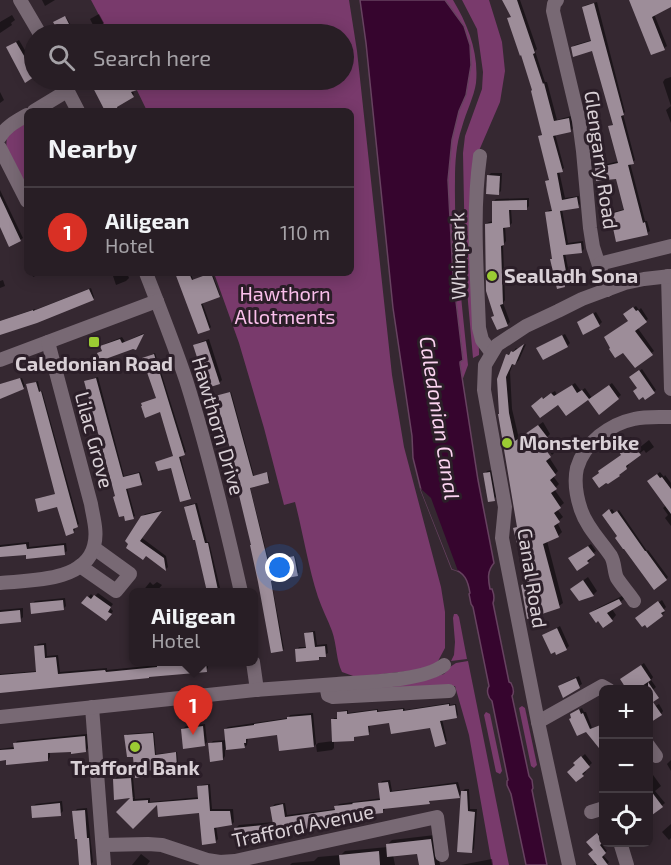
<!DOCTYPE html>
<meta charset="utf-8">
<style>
:root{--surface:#281e25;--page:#342b32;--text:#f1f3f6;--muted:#a5a2a7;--line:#443c42;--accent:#d93025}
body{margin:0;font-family:"Exo 2",sans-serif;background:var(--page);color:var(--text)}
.controls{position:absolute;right:18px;bottom:18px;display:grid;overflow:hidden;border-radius:9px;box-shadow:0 3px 15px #0003}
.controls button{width:54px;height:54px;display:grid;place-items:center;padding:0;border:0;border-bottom:2px solid var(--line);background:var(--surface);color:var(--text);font:30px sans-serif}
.you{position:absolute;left:280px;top:568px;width:21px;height:21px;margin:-15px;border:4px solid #fff;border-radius:50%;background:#1a73e8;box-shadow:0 0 0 9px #1a73e833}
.badge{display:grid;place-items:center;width:39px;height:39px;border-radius:50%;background:var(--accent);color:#fff;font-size:20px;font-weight:700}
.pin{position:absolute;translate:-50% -50px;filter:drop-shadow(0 2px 3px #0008)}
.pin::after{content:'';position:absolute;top:32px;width:21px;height:18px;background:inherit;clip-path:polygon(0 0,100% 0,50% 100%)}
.popup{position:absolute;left:129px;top:588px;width:129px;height:78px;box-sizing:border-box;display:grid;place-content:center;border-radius:9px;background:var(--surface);filter:drop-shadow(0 2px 4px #0005);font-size:20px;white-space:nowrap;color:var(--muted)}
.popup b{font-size:22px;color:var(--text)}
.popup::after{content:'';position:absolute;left:50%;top:100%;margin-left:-12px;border:12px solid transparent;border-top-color:var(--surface)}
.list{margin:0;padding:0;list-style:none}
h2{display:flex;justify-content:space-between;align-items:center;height:78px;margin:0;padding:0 24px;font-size:26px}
h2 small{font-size:20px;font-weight:400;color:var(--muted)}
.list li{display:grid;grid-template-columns:39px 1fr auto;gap:18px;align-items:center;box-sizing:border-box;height:90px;padding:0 24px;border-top:2px solid var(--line)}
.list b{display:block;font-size:22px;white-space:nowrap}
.list p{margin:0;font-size:20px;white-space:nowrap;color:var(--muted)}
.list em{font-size:20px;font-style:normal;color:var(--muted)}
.icon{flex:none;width:33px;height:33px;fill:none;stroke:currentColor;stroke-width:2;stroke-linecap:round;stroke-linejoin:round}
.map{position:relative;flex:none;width:671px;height:865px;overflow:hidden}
.search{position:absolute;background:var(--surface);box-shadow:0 3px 15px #0003;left:24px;top:24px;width:330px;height:66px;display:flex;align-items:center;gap:15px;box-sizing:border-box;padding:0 21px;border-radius:33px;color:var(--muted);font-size:22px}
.panel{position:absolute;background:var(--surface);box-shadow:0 3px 15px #0003;left:24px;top:108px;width:330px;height:168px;border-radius:9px}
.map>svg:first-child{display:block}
.green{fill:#793a6c}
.water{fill:#36052e;stroke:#674260;stroke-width:1.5}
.pier{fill:#352831}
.shadow{fill:#0007}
.building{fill:#9d8d99}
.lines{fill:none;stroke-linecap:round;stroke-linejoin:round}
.minor{stroke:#786974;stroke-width:14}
.poi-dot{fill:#9bcb33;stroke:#2b1e28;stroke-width:2}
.labels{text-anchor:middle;stroke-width:6;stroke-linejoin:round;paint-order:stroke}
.street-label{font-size:20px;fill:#d9d0d6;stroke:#2b1e28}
.poi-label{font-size:20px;font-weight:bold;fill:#d9d0d6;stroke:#2b1e28;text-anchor:start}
.park-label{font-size:20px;fill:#fabfeb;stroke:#2b1e28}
.water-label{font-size:21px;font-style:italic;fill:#fcd4f1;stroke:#2b1e28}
</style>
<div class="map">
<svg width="671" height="865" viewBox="0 0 671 865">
<rect width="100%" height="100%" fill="#352831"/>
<g class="green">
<path d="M91,0H349L357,51L392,375L404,447L441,587L445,612V648L437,663L418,670L356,677L342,672C336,660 337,645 332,631C328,620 322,609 318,597C308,566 303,533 295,502L284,505L264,428L239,343L214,273H351V111H147L132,80H344V34H109Z"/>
<path d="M445,0H453C468,25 479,53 476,83C474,97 466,112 462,127C456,144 455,163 455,181C454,242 462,304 468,365L462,381L460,362L463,359L453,276L448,180L452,140L459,111L466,94L471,65L470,45L464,26Z"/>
<polygon points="462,0 489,0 502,42 505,71 500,102 478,153 477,313 479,351 479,355 473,358 468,302 465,254 463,153 465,136 482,89 483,72 477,29"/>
<path d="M27,121V189L7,149C4,132 15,129 27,121Z"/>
<polygon points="454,614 457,614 459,617 467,659 451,661 454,655 455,642 453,618"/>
<polygon points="468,661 509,865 492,865 469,735 455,686 372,692 371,687 425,680 444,674 450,667 456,663"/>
<polygon points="522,706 525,708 537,765 534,768 531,766 519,708"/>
<polygon points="486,712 490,714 502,771 500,774 496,772 484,715"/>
</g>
<path class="water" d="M360,0H445L464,26L470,45L471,65L466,95L459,111L452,140L448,180L453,276L463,360L460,362V364L478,480L494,563C487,571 488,579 490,589H492C494,594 495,598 493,603L509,682L511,683C513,687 515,692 512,696L529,776L532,780L533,788L532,790L547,865H526L511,794L507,785V781L508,780L492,701C488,698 486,690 489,686L473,607L471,604L469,594L470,593C468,581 465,572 452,569L421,490L413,458L412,436L393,308L366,43Z"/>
<polygon class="pier" points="420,488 431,498 458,571 452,569"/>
<g class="shadow">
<polygon points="42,0 55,0 45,6"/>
<polygon points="504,0 520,0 537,49 535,51 545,82 547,82 557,120 571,116 572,121 573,128 571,130 555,134 564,168 559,171 565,198 579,196 580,204 578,207 562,209 568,243 583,241 584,249 582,251 565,253 569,273 565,276 567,283 565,286 554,258 547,213 549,210 553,210 547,181 550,178 539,137 542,134 534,90 509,19 512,16"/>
<polygon points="631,0 671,0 671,6 654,14 667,46 664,48 652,53"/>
<polygon points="597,2 625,112 623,114 635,160 630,163 645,221 647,221 650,231 647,233 611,215 614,212 625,209 617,178 596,168 599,166 619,161 610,126 614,124 593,50 572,48 575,45 592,40 583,7 586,5"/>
<polygon points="99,14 104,23 95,29 90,19"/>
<polygon points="12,15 15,20 11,23 12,25 0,33 0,22"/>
<polygon points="66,17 76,34 61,34 55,23"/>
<polygon points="19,40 34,66 34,75 25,81 8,47"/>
<polygon points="671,77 671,123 666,110 671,106 663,82 665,79"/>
<polygon points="90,80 132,80 136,88 132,90 134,94 133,95 117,105 120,111 106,111"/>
<polygon points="0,92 4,100 0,103"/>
<polygon points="491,173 502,173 501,191 499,193 488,176"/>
<polygon points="0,190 23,238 20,240 0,224"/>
<polygon points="529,198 529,206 527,208 511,209 512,223 509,226 505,226 506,241 503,245 505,300 503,303 510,322 508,324 498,328 486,224 489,222 494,221 493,202 496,199"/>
<polygon points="32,273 42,273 33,277"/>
<polygon points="112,273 127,273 129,278 126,281 116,285"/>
<polygon points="177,273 191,273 193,280 212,273 220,295 202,302 211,327 209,329"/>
<polygon points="3,280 5,286 0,288 0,281"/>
<polygon points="91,288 94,297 93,299 0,334 0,321 35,309 35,310"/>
<polygon points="636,306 639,310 641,308 648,319 637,327 654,351 635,366 627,312"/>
<polygon points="596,312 602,322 599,325 578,322"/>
<polygon points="144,333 136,348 99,353 103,350 102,347 105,344 122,337 125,342"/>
<polygon points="565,334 570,343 567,346 538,348"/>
<polygon points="209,339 222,380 219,383 195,346 198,343"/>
<polygon points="526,344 519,360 515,364 513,363 510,372 512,409 519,439 543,422 550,434 545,439 554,453 552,455 538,436 536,437 558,471 553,476 559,484 554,489 564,503 557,509 563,517 557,522 562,532 558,536 547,541 563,603 559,606 522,585 528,581 514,529 519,525 499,415 508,355 511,351 513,352 516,348 518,349"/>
<polygon points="155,353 186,452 180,455 191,496 190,498 172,467 157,462 174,456 161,410 143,403 157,398 144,358"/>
<polygon points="642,369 656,390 645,398 633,375"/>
<polygon points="98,377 124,476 140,472 143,481 141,483 127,487 135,516 133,517 117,496 86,382 88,380"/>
<polygon points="22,378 25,386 23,388 0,397 0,384"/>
<polygon points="38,381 40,391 42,391 79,524 74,527 75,530 73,532 59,506 37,500 38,498 57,494 28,385"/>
<polygon points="575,383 581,391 585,388 592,398 612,383 621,395 599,413 588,398 559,403 535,403 555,391 557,395"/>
<polygon points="231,392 254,476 267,472 270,481 250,487 269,562 295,556 299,573 271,579 284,649 283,650 260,582 239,491 243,489 218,396"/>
<polygon points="631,437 639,448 649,440 654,447 646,453 644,450 627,463 629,465 626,468 608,482 623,455 620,445"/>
<polygon points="492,470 497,496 494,499 485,474 487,471"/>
<polygon points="660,472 664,477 665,475 671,483 671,495 652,478"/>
<polygon points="671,501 671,526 665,518 668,515 663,508"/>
<polygon points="197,503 207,542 209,542 221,592 207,592 196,538 186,507 188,505"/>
<polygon points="612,509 615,513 619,510 647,551 648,550 668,577 666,579 619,536 606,513"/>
<polygon points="162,510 142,538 166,556 168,567 166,569 146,555 128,548 142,517 145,514"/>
<polygon points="29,542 29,547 66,543 67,551 64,553 27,553 0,556 0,545"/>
<polygon points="591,544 596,551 589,557 591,559 588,562 578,569 573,556"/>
<polygon points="588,577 597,591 593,595 577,585"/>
<polygon points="150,582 153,585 157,582 162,585 156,592 142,592"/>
<polygon points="98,593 113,604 110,608 113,611 109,617 84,602 91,594 94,597"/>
<polygon points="624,595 625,598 612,609 616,615 612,620 591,613 596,609"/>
<polygon points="65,598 66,606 63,609 32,604 35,601"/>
<polygon points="662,600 666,607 663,610 665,612 647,626 640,616"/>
<polygon points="23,608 23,617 20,620 0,622 0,610"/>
<polygon points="560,626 569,646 566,649 544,635"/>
<polygon points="315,631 317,645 327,644 328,653 319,658 297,650 299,647 307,647 306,634 308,632"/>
<polygon points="46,643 47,656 58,655 60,672 107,668 107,670 158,665 161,662 208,662 208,668 206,670 0,691 0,674 38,671 36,646 38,644"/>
<polygon points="644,663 653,677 651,680 656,687 648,694 648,690 629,690 624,677"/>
<polygon points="579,676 582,684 563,696 559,686 562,684"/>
<polygon points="450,703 450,705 456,704 458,715 456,717 442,719 447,741 445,742 432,726 390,721 369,724 370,732 368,733 355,735 353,739 333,720 334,718 338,718 338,712 340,711 348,710 348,713 378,709 378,711 404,708 405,710"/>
<polygon points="659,704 663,711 661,714 648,710"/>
<polygon points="582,708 584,712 586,712 592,728 604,724 604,751 574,712"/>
<polygon points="313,713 316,744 314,746 279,733 248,737 247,745 244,747 225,749 225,756 223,759 210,744 213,741 227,740 225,729 228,727 288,718 290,715"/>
<polygon points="205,724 207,742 204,745 183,729 186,726"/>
<polygon points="154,732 156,754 177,752 178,764 177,766 146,769 147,774 146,776 133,777 135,799 150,798 150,802 200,797 199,787 201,785 210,784 212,809 233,809 234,822 232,824 216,826 218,839 215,842 200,812 159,815 158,802 133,827 119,812 134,797 116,798 114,780 117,777 136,776 135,755 126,736 127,734"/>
<polygon points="87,734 88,748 86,751 50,752 50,757 48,760 0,759 0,749 15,747 15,744 17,741"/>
<polygon points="334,741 334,748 332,750 317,752 316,745 318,743"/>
<polygon points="585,754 592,763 584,770 586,772 576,780 577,765 575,763"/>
<polygon points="671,760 671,771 667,764"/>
<polygon points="648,768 661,786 655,791 665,803 648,816"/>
<polygon points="390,780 392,791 458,782 461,793 465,789 469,789 470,809 477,809 474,849 471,852 462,793 459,797 433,799 429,802 385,807 385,809 382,812 358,814 356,817 328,819 328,822 325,825 278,831 278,834 275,837 236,828 239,825 274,822 272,807 275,804 285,803 287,815 336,809 336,807 339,804 382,798 380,784 382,781"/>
<polygon points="62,801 63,811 60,814 33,806 36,804"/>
<polygon points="87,808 93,862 90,865 81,865 74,812 77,809"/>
<polygon points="671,824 671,838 669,840 662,832"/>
<polygon points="599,833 604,839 600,842 607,851 602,854 609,862 606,865 593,865 597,862 594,850 588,842"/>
<polygon points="435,835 440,865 421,865 418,853 393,855 395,865 290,865 292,863 314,861 318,857 341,855 345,851 388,847 388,844 392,840"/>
<polygon points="141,854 150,861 147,865 132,865"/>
<polygon points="492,859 493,865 461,865"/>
</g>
<g class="building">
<polygon points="502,0 517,0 535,53 533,54 543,84 544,83 554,121 569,118 570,124 571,132 553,136 563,172 557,173 562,200 577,197 579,208 560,211 566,245 581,243 582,253 563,255 567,277 563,278 565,287 557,289 550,259 552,259 545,212 552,211 545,181 549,180 538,136 542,135 531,91 532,90 521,55 520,56 507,18 511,17"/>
<polygon points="629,0 671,0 671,7 652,17 665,50 651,55"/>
<polygon points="594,3 624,115 621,116 634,164 628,165 643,223 645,222 648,235 616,242 610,214 624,210 616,179 596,181 595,168 618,163 608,126 613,125 592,51 573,57 571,47 591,41 582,7"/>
<polygon points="65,16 70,26 75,34 60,34 53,22"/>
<polygon points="16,42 34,73 34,77 25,83 6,47"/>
<polygon points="89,80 132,80 137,90 131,92 134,97 117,107 119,111 105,111"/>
<polygon points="487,175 500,176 499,195 486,194"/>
<polygon points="0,196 21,241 9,247 0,227"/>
<polygon points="527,200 527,210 509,210 510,227 503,228 504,245 501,246 503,304 500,305 508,326 497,330 491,317 494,316 486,291 485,224 492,223 492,201"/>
<polygon points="175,273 189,273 192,280 211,273 220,297 201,304 210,330 198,334"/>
<polygon points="89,289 94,300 37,323 0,335 0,321 33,310 33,311"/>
<polygon points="633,307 636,311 638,310 647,322 635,331 653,355 635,368 623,353 615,358 609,349 610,348 604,337 628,321 623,314"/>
<polygon points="593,313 600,326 583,335 577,322"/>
<polygon points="144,334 136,350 133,349 100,361 97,353 102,351 100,346 120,339 122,343"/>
<polygon points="562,335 568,347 543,360 536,348"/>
<polygon points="206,341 220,384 207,388 193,345"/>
<polygon points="524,344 515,365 512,364 506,377 509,413 515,441 538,425 548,438 541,443 551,457 546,461 556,475 550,480 557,489 551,493 561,508 554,513 560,522 554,526 559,537 543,544 560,608 527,619 521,585 527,583 513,528 517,527 498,414 499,414 497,379 506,354 509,355 511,351 513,352"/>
<polygon points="154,354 185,455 179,457 191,499 180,502 171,468 158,471 155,462 173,456 160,412 145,418 141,406 142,406 141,403 156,398 142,358"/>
<polygon points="639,370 655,393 645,400 643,397 639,400 633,391 637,388 629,377"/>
<polygon points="20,378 24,389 0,399 0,384"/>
<polygon points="96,378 123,477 139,473 142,485 126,489 134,519 125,521 124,516 119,517 113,497 115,496 84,381"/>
<polygon points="36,382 39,392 41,391 78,527 73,529 74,533 66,536 57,507 38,512 35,499 55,494 26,384"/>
<polygon points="572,385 577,393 582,390 589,399 609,385 619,399 599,415 588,400 566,416 558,405 540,418 531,406 542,397 543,399 551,393 554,396"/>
<polygon points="230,392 253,476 267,472 269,483 250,488 268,562 294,556 295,560 298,576 271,581 283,651 271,653 258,582 250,545 251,545 238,491 242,490 215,396"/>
<polygon points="628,438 641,455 626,466 627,469 619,475 620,476 608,484 606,483 599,488 592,478 599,473 598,471 621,455 616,447"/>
<polygon points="490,472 495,501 488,502 483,473"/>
<polygon points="657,474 660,478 662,477 671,489 671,514 647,481"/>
<polygon points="195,504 205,543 208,543 218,590 207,592 195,540 193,540 184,507"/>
<polygon points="609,509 612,514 617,511 645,551 646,551 667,580 654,590 624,549 623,549 615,538 617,536 602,515"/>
<polygon points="162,511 140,541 164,558 166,571 146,556 143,560 126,548 128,544 125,541 141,516"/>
<polygon points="26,544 27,549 64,545 65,555 26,559 26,555 0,557 0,547"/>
<polygon points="588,546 595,555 587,561 589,563 577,571 568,558"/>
<polygon points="583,580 594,596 579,601 570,589"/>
<polygon points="94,595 111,607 108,612 112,614 106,621 81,603 87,596 91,599"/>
<polygon points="619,599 622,604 607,613 613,621 603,628 598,621 596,623 589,613"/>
<polygon points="63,600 64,610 31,614 30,603"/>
<polygon points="658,601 665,611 661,613 663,616 647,628 645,625 642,627 635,618"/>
<polygon points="20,610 21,622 0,624 0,612"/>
<polygon points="557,628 567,650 556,655 555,652 551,654 542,635"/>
<polygon points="313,632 315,647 325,646 326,657 319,657 319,660 296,662 295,649 306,648 304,633"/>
<polygon points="44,645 45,658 56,657 58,674 105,670 106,672 157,667 157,664 184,662 206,662 207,672 149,677 149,678 0,693 0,675 36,672 34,646"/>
<polygon points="641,665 651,680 636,690 627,690 620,679"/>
<polygon points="576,678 580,688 563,698 558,686"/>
<polygon points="648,682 659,698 653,702 662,715 648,724"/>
<polygon points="449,704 449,706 455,705 457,718 440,721 446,744 435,747 430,728 391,734 389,723 368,726 369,735 354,737 354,741 332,742 331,719 337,719 337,712 347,711 347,714 377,710 377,712 403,709 403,711"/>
<polygon points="579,709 581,714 583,713 590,729 603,724 603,753 586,732 577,736 569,719 571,718 570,714"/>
<polygon points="311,715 314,747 279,751 277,735 246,739 246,743 244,743 245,748 226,750 224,729 254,725 254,724 287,719 287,717"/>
<polygon points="203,726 205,746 183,749 181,729"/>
<polygon points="153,733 155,755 176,752 177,767 146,771 146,777 135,778 133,757 127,757 124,735"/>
<polygon points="85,736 86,752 71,754 71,752 48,753 48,761 6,765 6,760 0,761 0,750 14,749 13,743"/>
<polygon points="222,742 223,760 210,762 208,743"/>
<polygon points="581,756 590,767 582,774 584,776 576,782 567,772 575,765 573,763"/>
<polygon points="131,778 133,801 148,800 148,803 198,799 197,786 208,785 210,811 230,811 232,825 214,828 216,843 202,845 199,813 158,817 157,805 133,829 116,812 130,798 114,800 113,779"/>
<polygon points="388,782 390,792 456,784 460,798 429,801 430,804 383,809 383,813 356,816 356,818 325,821 326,826 276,833 276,838 236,842 234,828 273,824 270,807 283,804 285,817 335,810 334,806 353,804 352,803 380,800 378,783"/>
<polygon points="648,787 663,807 648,818"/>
<polygon points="461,791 467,791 468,811 475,812 472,853 457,852"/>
<polygon points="60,803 61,816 32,818 31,806"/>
<polygon points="85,810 87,838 89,838 91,865 79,865 77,839 75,839 72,811"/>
<polygon points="597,833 603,842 600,845 606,853 602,857 608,865 597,865 588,854 593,850 586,842"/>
<polygon points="431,839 435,865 419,865 417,854 387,857 386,844"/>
<polygon points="379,851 380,865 340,865 339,855"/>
</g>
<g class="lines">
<g class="minor">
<polyline points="20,0 40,34"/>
<polyline points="557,0 554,4 553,11 579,121 583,151 590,228 593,247 607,290"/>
<polyline points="62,80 78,111"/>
<polyline points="34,111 67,91"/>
<path d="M0,137C6,126 17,121 27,115"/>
<polyline points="0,148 27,201"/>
<path d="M480,156C472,213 477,271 479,328L482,340L491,352"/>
<polyline points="599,264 671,246"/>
<path d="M146,273C160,309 174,344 186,380C208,450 225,521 241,592"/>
<polyline points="668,276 671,389"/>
<polyline points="0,360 157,301"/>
<polyline points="80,566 116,591 130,574 94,548"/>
<path d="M0,583C30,580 85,582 94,546C98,532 93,517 91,504L48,342"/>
<path d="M634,601C629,593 622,586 617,578C614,572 615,563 611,556C601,541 587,528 581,510C577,498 574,481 577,468C584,443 610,424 634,419C646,416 659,417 671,417"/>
<polyline points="253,662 257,690"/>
<polyline points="326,685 328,695 333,697 449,691"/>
<polyline points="92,707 104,865"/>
<path d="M0,717C85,708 170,699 255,690C282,688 310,686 337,684C363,682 425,681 444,665"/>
<polyline points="538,722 602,686 609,690"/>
<polyline points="648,745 656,756"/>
<polyline points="591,812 604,808"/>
<polyline points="620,842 627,865"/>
<polyline points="103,845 148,844 162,845 207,860 220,862 235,861 437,817 442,855"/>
<polyline points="569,865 538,722 502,538 505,507 484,390 485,365 497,345 526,326 558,311 582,299 625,283 644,279 671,276"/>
</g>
</g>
<g class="poi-dot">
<circle cx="492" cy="276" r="6"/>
<rect x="88" y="336" width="12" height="12" rx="3"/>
<circle cx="507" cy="443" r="6"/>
<circle cx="135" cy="747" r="6"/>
</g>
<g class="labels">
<g class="street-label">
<text transform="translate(601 160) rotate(82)" y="7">Glengarry Road</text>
<text transform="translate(458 256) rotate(-91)" y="7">Whinpark</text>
<text transform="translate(218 426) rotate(74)" y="7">Hawthorn Drive</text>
<text transform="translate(94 440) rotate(75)" y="7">Lilac Grove</text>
<text transform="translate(532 578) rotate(81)" y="7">Canal Road</text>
<text transform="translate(303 826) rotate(-12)" y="7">Trafford Avenue</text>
</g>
<g class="poi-label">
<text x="504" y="283">Sealladh Sona</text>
<text x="94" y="371" text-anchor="middle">Caledonian Road</text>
<text x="519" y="450">Monsterbike</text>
<text x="135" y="775" text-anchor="middle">Trafford Bank</text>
</g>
<g class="park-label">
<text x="285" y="301">Hawthorn<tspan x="285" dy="23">Allotments</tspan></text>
</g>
<g class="water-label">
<text transform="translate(439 418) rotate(81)" y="7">Caledonian Canal</text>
</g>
</g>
</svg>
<div class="controls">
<button>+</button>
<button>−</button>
<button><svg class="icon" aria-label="locate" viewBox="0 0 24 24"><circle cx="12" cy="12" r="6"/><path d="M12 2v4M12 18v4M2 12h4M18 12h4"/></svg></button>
</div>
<div class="you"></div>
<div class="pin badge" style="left:193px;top:735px">1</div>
<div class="popup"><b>Ailigean</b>Hotel</div>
<div class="search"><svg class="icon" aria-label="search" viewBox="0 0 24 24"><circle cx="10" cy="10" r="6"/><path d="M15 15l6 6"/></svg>Search here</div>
<section class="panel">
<h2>Nearby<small></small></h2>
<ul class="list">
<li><span class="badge">1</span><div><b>Ailigean</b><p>Hotel</p></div><em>110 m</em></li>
</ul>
</section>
</div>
